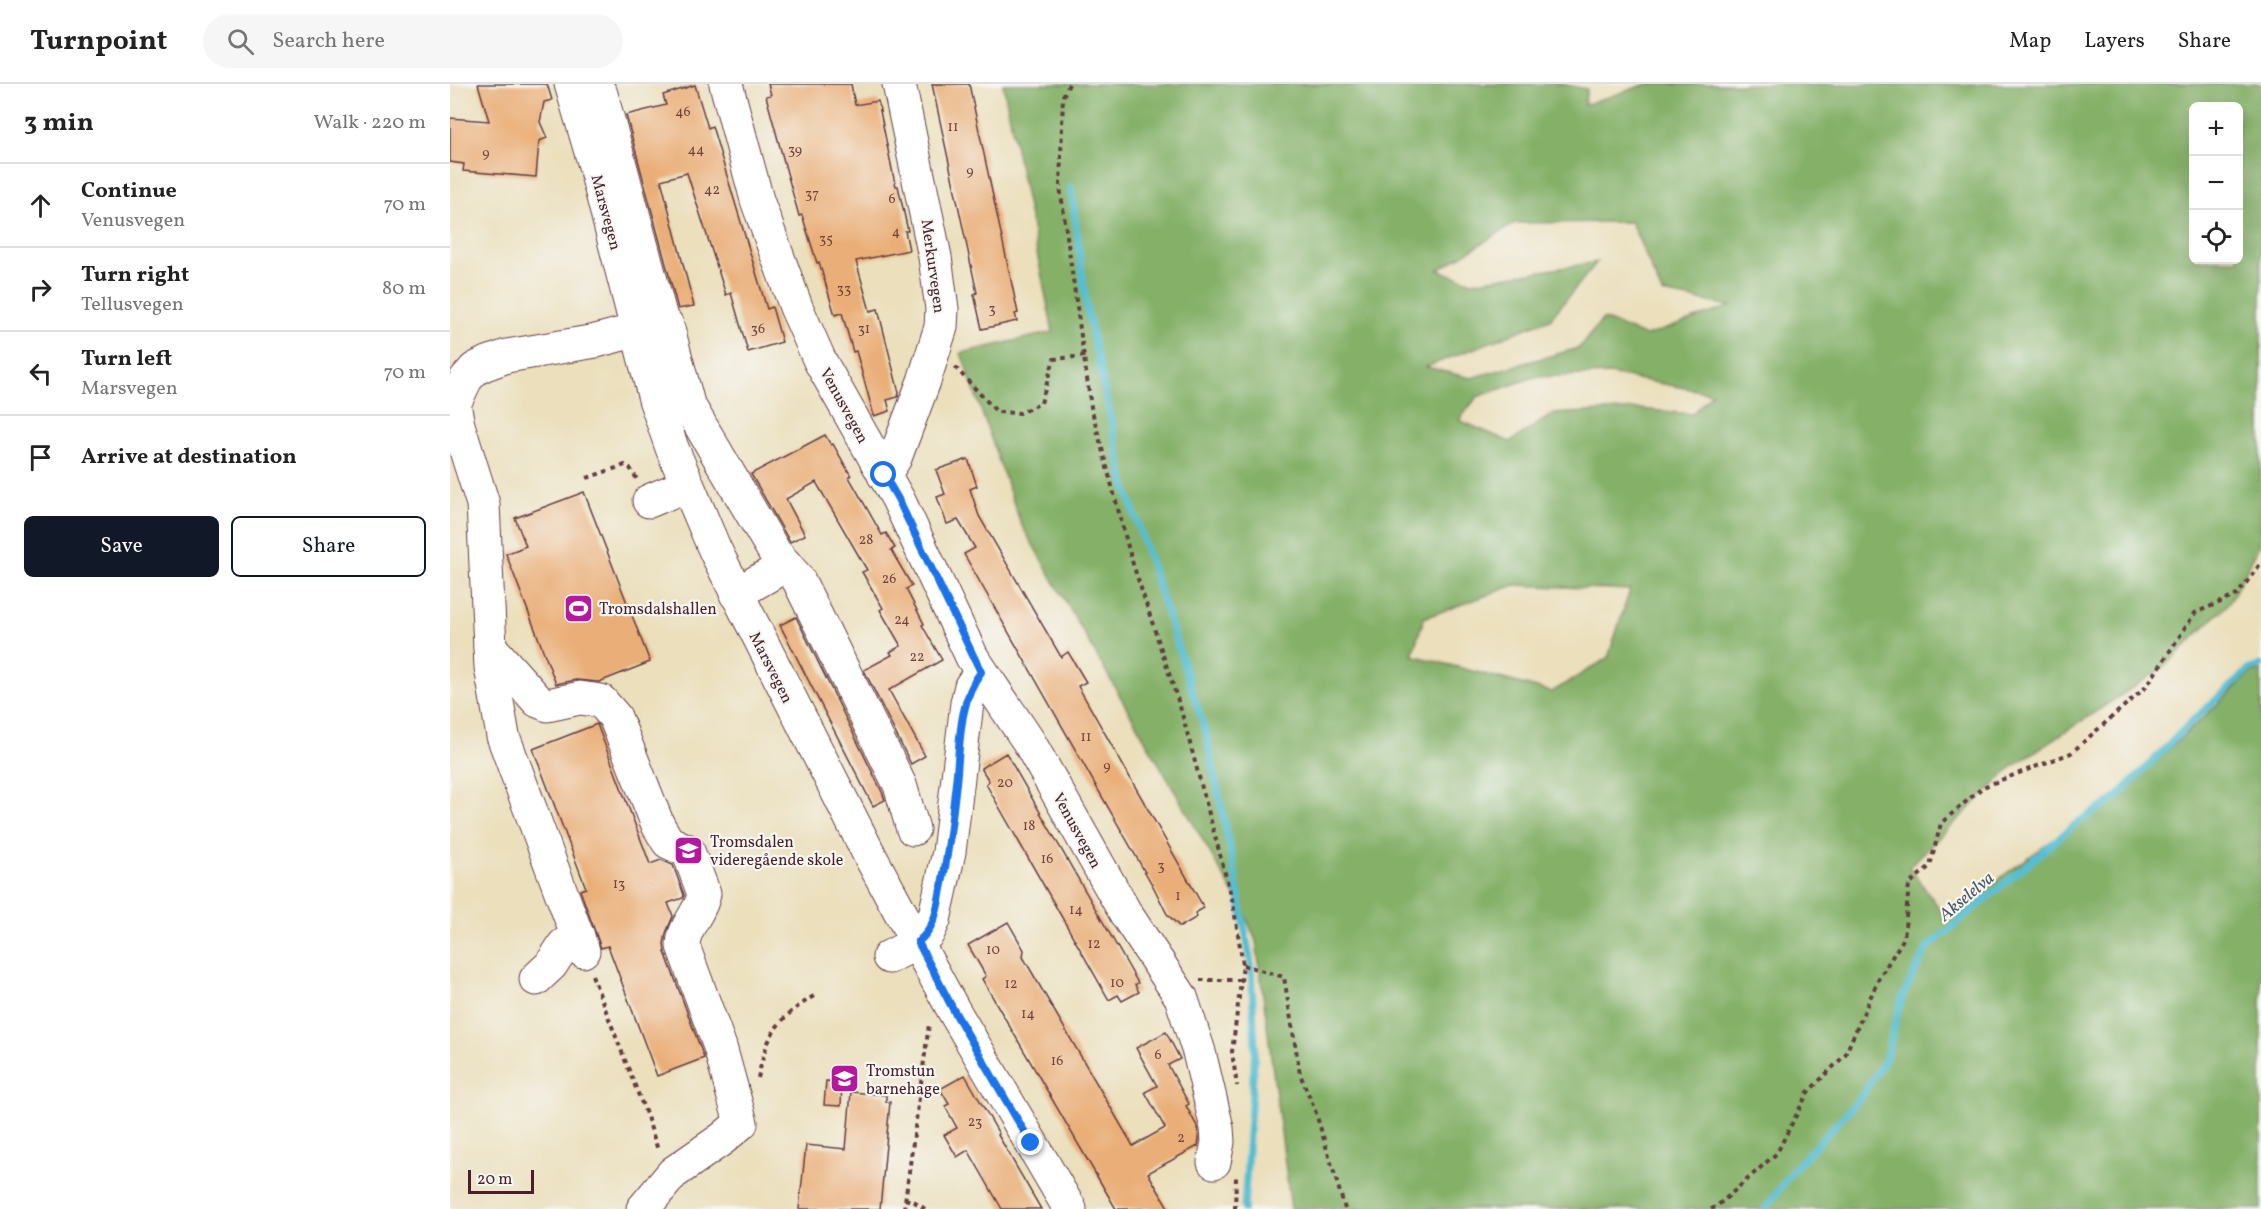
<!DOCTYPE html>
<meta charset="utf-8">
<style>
:root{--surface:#fff;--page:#f6f6f6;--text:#222;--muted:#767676;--line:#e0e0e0;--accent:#111827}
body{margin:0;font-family:Vollkorn,serif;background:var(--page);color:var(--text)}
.controls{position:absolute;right:18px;top:18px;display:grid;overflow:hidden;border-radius:9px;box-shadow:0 6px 24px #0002}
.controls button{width:54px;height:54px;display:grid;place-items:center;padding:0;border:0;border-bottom:2px solid var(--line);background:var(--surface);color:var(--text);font:30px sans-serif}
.scale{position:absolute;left:18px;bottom:15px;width:66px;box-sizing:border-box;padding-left:6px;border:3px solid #4a1f2b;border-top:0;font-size:16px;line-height:21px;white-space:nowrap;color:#4a1f2b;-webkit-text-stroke:4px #f6f6f2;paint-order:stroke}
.stop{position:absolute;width:18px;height:18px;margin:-14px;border:4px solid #1a73e8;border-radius:50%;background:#fff}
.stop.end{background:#1a73e8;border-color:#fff;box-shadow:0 2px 6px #0008}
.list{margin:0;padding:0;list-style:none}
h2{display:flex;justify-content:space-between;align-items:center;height:78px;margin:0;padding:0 24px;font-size:26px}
h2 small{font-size:20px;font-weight:400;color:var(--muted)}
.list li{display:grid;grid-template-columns:39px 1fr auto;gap:18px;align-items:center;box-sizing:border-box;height:84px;padding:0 24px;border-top:2px solid var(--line)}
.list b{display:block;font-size:22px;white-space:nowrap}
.list p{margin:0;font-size:20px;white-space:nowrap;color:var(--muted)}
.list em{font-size:20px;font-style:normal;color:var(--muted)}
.actions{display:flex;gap:12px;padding:18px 24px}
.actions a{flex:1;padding:14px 0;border:2px solid var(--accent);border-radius:9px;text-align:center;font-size:21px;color:var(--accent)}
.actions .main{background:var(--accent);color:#fff}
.icon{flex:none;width:33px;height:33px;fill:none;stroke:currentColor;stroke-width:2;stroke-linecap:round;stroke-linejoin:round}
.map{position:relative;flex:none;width:1811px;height:1125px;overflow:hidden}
header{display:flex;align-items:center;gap:36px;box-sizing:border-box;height:84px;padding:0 30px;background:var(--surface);border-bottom:2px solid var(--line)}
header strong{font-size:28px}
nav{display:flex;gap:33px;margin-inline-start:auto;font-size:21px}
.search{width:420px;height:54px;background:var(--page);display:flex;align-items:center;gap:15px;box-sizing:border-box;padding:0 21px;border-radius:33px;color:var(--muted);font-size:22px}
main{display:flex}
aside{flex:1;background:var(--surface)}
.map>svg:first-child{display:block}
.forest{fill:#84b068;stroke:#67684a;stroke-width:1.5;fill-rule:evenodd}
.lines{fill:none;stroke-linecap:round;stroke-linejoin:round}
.stream{stroke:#55bed2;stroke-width:7}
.building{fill:#eaaf78}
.minor-casing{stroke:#623c41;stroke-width:35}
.path{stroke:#623c41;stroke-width:4;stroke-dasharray:4.5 4.5;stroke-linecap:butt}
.minor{stroke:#fff;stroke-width:33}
.route{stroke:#1a73e8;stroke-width:8}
.labels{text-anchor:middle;stroke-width:4.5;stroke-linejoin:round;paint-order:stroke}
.number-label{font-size:14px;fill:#72433e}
.street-label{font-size:16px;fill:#4a1f2b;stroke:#f6f6f2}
.poi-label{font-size:16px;fill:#4a1f2b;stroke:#f6f6f2;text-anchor:start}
.water-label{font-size:18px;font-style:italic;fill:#4e5765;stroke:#f6f6f2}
</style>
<header>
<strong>Turnpoint</strong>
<div class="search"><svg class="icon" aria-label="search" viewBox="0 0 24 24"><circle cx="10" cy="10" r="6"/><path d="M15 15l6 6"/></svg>Search here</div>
<nav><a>Map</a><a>Layers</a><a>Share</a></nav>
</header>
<main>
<aside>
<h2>3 min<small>Walk · 220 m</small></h2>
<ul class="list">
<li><svg class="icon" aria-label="ahead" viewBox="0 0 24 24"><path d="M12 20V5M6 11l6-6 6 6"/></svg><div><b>Continue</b><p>Venusvegen</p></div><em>70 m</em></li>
<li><svg class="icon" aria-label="right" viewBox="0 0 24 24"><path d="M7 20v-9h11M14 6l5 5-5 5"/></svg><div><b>Turn right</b><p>Tellusvegen</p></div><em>80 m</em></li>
<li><svg class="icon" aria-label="left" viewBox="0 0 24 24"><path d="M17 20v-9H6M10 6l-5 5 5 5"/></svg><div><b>Turn left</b><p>Marsvegen</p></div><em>70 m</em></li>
<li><svg class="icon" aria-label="arrive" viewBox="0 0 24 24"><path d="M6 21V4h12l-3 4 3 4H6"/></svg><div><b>Arrive at destination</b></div></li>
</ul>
<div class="actions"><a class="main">Save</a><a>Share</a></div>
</aside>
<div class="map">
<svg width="1811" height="1125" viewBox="0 0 1811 1125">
<rect width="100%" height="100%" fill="#f6f6f2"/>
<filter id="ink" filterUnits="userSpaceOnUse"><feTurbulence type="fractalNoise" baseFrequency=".0167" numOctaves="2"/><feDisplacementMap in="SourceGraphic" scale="12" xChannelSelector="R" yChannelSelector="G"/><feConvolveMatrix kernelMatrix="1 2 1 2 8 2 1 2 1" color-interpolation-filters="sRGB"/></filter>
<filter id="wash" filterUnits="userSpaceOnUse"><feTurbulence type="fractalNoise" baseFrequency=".008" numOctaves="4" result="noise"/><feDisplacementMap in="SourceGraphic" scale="24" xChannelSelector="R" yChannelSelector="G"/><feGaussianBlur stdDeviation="1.35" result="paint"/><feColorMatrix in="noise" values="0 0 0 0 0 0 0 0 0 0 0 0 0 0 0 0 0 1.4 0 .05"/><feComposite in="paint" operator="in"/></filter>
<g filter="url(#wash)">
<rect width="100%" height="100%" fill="#ebdfbc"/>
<path class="forest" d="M553,0H1111L1137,5L1134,21L1197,0H1811V458L1779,519L1714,583L1563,682L1459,783L1496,833L1686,696L1801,589L1811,586V1125H841L806,857L793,826L571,440L511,269L603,248ZM1788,22V176H1744V22ZM1181,138L1212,209L1281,222L1196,252L1153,235L1129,264L1021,294L976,283L1100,235L1147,178L1022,198L988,186L1065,139ZM1159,290L1262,309L1242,330L1189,325L1103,330L1060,358L1009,336L1027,313L1084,293ZM1065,501L1180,506L1158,574L1102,608L962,571L974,534Z"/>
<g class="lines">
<g class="stream">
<polyline points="621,103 637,225 675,400 756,649 782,774 801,880 805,962 794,1125"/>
<polyline points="1315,1125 1344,1085 1412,1012 1436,974 1452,914 1477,864 1628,738 1665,715 1743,636 1800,585 1811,581"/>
</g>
</g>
<g id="blocks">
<g class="building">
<polygon points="28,0 97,0 102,16 94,18 90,38 97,54 89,57 86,93 13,87 14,80 0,78 0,34 39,37"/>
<polygon points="318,0 401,0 405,21 428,17 444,95 446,102 448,102 458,147 455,147 459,166 406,177 420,227 428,225 449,309 448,313 437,316 440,327 424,332 406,267 403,268 392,229 385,231 369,178 367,179 352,131 349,132 339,96 316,12 321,11"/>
<polygon points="482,0 519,0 568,229 565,230 567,237 532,245 524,210 527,209"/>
<polygon points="245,1 258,44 262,42 317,225 322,223 332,258 298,268 281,209 276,211 237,89 211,96 244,222 228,225 176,31 216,21 213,11"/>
<polygon points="375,351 381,361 383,360 401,392 399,393 432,451 436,449 445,464 441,466 462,502 456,505 474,540 472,541 492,576 439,606 475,672 461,680 414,586 442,571 440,568 451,562 430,526 433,524 412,488 417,486 366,398 336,415 355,451 340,458 301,390"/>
<polygon points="518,375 527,402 520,405 529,432 611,573 618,568 636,598 628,602 754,824 745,829 747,833 730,843 717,830 704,804 514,470 525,464 508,436 497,440 487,413 495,410 486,386"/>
<polygon points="134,408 200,578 149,598 126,596 106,600 56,470 76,462 65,434"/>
<polygon points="346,533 432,708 435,716 423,722 330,541"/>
<polygon points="147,640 200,780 211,776 223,781 234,811 233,814 218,819 223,832 216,849 214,860 215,868 254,974 207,992 158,862 151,864 130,806 136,804 83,665"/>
<polygon points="556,669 688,899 685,901 689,908 672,917 668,911 659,916 536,700 539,697 531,684"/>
<polygon points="558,838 574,866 573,873 683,1062 715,1044 695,1008 707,1002 686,964 716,948 730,975 718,981 739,1020 736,1022 748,1044 749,1055 748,1062 698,1089 719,1125 666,1125 532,895 536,892 518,861"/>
<polygon points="515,991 549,1050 548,1051 591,1125 552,1125 518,1066 507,1073 494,1051 507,1044 495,1022 499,1020 490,1005"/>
<polygon points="376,997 392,998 391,1022 374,1021"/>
<polygon points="401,1008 436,1011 436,1018 440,1018 430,1125 349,1125 356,1061 396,1065"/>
</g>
</g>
</g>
<g filter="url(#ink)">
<use href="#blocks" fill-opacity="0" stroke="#623c41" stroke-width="1.5"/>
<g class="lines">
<defs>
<g id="minor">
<polyline points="121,0 144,78 205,315 222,364 265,466 420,772 504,927 620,1125"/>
<polyline points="132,0 147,5 151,10 211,234 217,241 238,320 325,469 348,495 450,701 463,745"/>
<polyline points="276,0 307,116 346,223 370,277 448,415 522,573 579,658 676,830 731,913 749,968 767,1044 768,1058 764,1078"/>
<polyline points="434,391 445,374 474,297 491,243 492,225 485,173 449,0"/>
<polyline points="199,417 237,401"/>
<polyline points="286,510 336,481"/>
<path d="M40,563L88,617L98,621L130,614L151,617L165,633L208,741L218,758L238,767L254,810C251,829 233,842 233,862L270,963L291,1039L272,1055L223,1089L193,1125"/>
<polyline points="133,867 53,652 41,583 33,420 8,341 4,320 16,295 25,285 35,280 57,272 146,257 187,246"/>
<polyline points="439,873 468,858 478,849 484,836 499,768 517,619 521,602 531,588"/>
<polyline points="86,895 101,881 114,861 128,852"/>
</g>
</defs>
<use href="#minor" class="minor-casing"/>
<g class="path">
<polyline points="619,0 613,12 610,103 641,323 681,474 731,626 783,819 793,881 782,968 787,1002"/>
<polyline points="505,283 547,328 570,329 591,319 604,275 635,272"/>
<polyline points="137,394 175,381 180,384 187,395"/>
<polyline points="793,881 834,893 850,990 865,1026 895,1125"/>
<polyline points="142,891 196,1030 208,1066"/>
<polyline points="750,896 791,896"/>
<path d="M308,994C318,947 327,935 367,910"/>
<polyline points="455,1115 465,1118 475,1125"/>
<polyline points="454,1125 479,940"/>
<polyline points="785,1125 786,1093"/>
<polyline points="1261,1125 1266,1123 1327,1069 1358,1008 1395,971 1429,894 1454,854 1459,800 1480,782 1491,739 1533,703 1621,669 1696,603 1745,529 1787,511 1811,479"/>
</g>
<use href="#minor" class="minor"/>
</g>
</g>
<g class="lines" filter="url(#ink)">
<path class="route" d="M434,391L448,415L531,588C508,617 510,664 506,699C502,733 499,766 492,800C487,824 487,841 468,858L504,927L581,1059"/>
</g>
<defs>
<symbol id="stadium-square" viewBox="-11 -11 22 22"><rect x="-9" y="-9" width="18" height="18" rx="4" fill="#b5179e" stroke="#f6f6f2"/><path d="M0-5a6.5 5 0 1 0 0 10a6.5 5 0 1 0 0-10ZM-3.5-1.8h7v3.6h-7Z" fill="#fff"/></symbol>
<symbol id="school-square" viewBox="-11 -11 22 22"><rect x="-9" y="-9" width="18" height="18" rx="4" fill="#b5179e" stroke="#f6f6f2"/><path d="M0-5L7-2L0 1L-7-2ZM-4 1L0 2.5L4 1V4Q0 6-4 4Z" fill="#fff"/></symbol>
</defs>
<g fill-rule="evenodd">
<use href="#stadium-square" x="112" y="508" width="33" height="33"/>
<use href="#school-square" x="222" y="750" width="33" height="33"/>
<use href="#school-square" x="378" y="978" width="33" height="33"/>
</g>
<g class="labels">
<g class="number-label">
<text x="233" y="32">46</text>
<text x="503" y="47">11</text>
<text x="246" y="70">44</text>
<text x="345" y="70">39</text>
<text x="36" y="73">9</text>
<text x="520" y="91">9</text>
<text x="262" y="110">42</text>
<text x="362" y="114">37</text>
<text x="442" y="119">6</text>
<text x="446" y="152">4</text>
<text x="376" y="159">35</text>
<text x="394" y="209">33</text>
<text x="542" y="229">3</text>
<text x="308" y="249">36</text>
<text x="414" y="249">31</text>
<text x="416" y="460">28</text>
<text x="439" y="499">26</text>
<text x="452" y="540">24</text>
<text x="467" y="577">22</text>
<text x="636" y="657">11</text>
<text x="657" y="686">9</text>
<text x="555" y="703">20</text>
<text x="579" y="746">18</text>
<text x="597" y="779">16</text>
<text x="711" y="786">3</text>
<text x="169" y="804">13</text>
<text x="728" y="816">1</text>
<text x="626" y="830">14</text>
<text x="644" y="864">12</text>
<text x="543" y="870">10</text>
<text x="667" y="903">10</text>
<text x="561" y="904">12</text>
<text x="578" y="934">14</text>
<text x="708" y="975">6</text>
<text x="607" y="981">16</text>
<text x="525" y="1042">23</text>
<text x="731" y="1058">2</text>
</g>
<g class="street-label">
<text transform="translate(157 128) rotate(75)" y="6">Marsvegen</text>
<text transform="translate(484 182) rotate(82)" y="6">Merkurvegen</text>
<text transform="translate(395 321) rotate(61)" y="6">Venusvegen</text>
<text transform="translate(322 583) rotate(63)" y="6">Marsvegen</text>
<text transform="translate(628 746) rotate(61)" y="6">Venusvegen</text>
</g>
<g class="poi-label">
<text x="149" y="530">Tromsdalshallen</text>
<text x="260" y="763">Tromsdalen<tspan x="260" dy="18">videregående skole</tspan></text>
<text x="416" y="992">Tromstun<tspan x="416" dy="18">barnehage</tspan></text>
</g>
<g class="water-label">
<text transform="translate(1516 812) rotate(-40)" y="6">Akselelva</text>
</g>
</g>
</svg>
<div class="controls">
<button>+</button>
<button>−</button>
<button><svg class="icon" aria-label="locate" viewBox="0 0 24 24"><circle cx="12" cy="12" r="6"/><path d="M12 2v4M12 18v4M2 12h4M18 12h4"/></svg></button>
</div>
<div class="scale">20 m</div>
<div class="stop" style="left:434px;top:391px"></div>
<div class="stop end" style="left:581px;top:1059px"></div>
</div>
</main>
